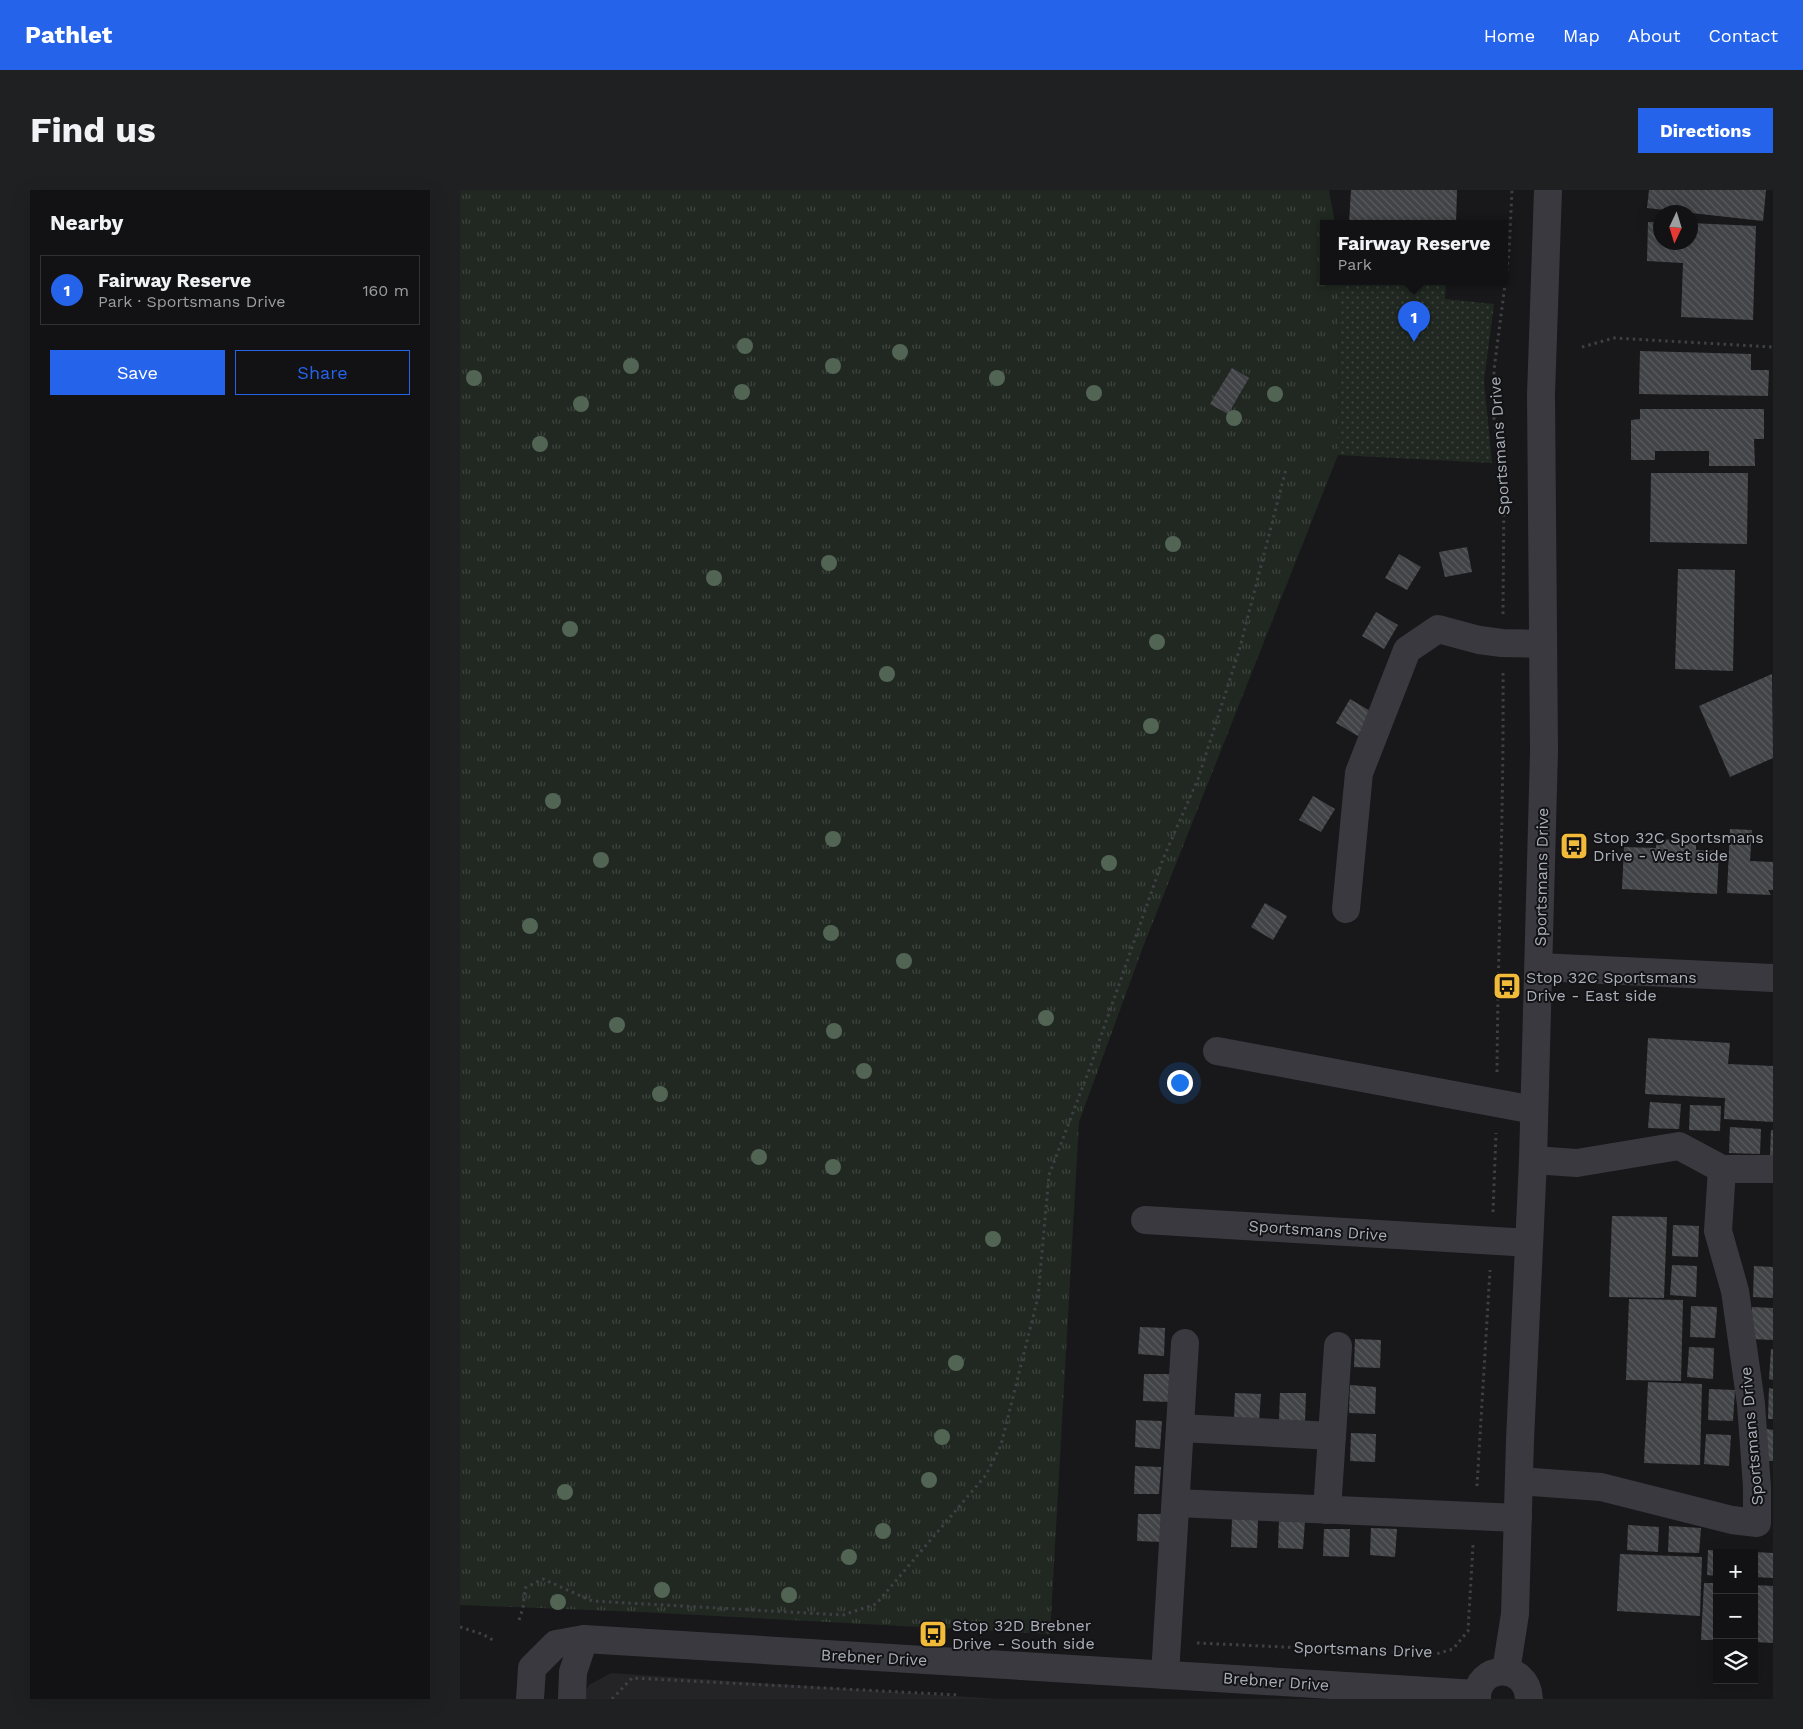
<!DOCTYPE html>
<meta charset="utf-8">
<style>
:root{--surface:#121214;--page:#1f2022;--text:#f1f3f6;--muted:#9c9ea0;--line:#313234;--accent:#2563eb}
body{margin:0;font-family:"Work Sans",sans-serif;background:var(--page);color:var(--text)}
.controls{position:absolute;right:15px;bottom:15px;display:grid;overflow:hidden;border-radius:0px;box-shadow:0 5px 20px #0002}
.controls button{width:45px;height:45px;display:grid;place-items:center;padding:0;border:0;border-bottom:1px solid var(--line);background:var(--surface);color:var(--text);font:25px sans-serif}
.compass{position:absolute;left:1193px;top:15px;width:45px;height:45px;border-radius:50%;background:var(--surface);box-shadow:0 5px 20px #0002;rotate:184deg}
.you{position:absolute;left:719px;top:892px;width:18px;height:18px;margin:-12px;border:4px solid #fff;border-radius:50%;background:#1a73e8;box-shadow:0 0 0 8px #1a73e833}
.badge{display:grid;place-items:center;width:32px;height:32px;border-radius:50%;background:var(--accent);color:#fff;font-size:16px;font-weight:700}
.pin{position:absolute;translate:-50% -41px;filter:drop-shadow(0 1px 2px #0008)}
.pin::after{content:'';position:absolute;top:26px;width:18px;height:15px;background:inherit;clip-path:polygon(0 0,100% 0,50% 100%)}
.popup{position:absolute;left:860px;top:30px;width:188px;height:65px;box-sizing:border-box;display:grid;place-content:center;border-radius:0px;background:var(--surface);filter:drop-shadow(0 1px 4px #0005);font-size:16px;white-space:nowrap;color:var(--muted)}
.popup b{font-size:19px;color:var(--text)}
.popup::after{content:'';position:absolute;left:50%;top:100%;margin-left:-10px;border:10px solid transparent;border-top-color:var(--surface)}
.list{margin:0;padding:0;list-style:none}
h2{display:flex;justify-content:space-between;align-items:center;height:65px;margin:0;padding:0 20px;font-size:21px}
h2 small{font-size:16px;font-weight:400;color:var(--muted)}
.list li{display:grid;grid-template-columns:32px 1fr auto;gap:15px;align-items:center;box-sizing:border-box;height:70px;margin:0 10px 10px;padding:0 10px;border:1px solid var(--line);border-radius:0px}
.list b{display:block;font-size:19px;white-space:nowrap}
.list p{margin:0;font-size:16px;white-space:nowrap;color:var(--muted)}
.list em{font-size:16px;font-style:normal;color:var(--muted)}
.actions{display:flex;gap:10px;padding:15px 20px}
.actions a{flex:1;padding:11px 0;border:1px solid var(--accent);border-radius:0px;text-align:center;font-size:18px;color:var(--accent)}
.actions .main{background:var(--accent);color:#fff}
.icon{flex:none;width:28px;height:28px;fill:none;stroke:currentColor;stroke-width:2;stroke-linecap:round;stroke-linejoin:round}
.map{position:relative;flex:none;width:1313px;height:1509px;overflow:hidden;border-radius:0px}
header{display:flex;align-items:center;gap:30px;box-sizing:border-box;height:70px;padding:0 25px;background:var(--accent);color:#fff}
header strong{font-size:24px}
nav{display:flex;gap:28px;margin-inline-start:auto;font-size:18px}
.intro{display:flex;align-items:center;justify-content:space-between;box-sizing:border-box;height:120px;padding:0 30px}
h1{margin:0;font-size:35px}
.button{padding:12px 22px;border-radius:0px;background:var(--accent);color:#fff;font-size:18px;font-weight:700}
main{display:flex;gap:30px;padding:0 30px}
aside{flex:1;background:var(--surface);border-radius:0px;box-shadow:0 5px 20px #0002}
.map>svg:first-child{display:block}
.built{fill:#242427}
.grass{fill:url(#grass-tufts)}
.park{fill:url(#park-dots)}
.building{fill:url(#building-back-hatch)}
.lines{fill:none;stroke-linecap:round;stroke-linejoin:round}
.path{stroke:#3f4046;stroke-width:3;stroke-dasharray:2.5 4;stroke-linecap:butt}
.minor{stroke:#39393f;stroke-width:28}
.tree{fill:#526555}
.labels{text-anchor:middle;stroke-width:4;stroke-linejoin:round;paint-order:stroke}
.street-label{font-size:16px;fill:#aaaeb9;stroke:#131315}
.poi-label{font-size:16px;fill:#aaaeb9;stroke:#131315;text-anchor:start}
</style>
<header>
<strong>Pathlet</strong>
<nav><a>Home</a><a>Map</a><a>About</a><a>Contact</a></nav>
</header>
<div class="intro"><h1>Find us</h1><a class="button">Directions</a></div>
<main>
<aside>
<h2>Nearby<small></small></h2>
<ul class="list">
<li><span class="badge">1</span><div><b>Fairway Reserve</b><p>Park · Sportsmans Drive</p></div><em>160 m</em></li>
</ul>
<div class="actions"><a class="main">Save</a><a>Share</a></div>
</aside>
<div class="map">
<svg width="1313" height="1509" viewBox="0 0 1313 1509">
<defs>
<pattern id="grass-tufts" width="24" height="20" patternUnits="userSpaceOnUse" patternTransform="scale(1.25)"><rect width="24" height="20" fill="#202821"/><path d="M3 7l-1-3M5 7V3M7 7l1-3M15 17l-1-3M17 17v-4M19 17l1-3" fill="none" stroke="#3e453f"/></pattern>
<pattern id="park-dots" width="8" height="8" patternUnits="userSpaceOnUse" patternTransform="scale(1.25)"><rect width="8" height="8" fill="#202821"/><path d="M2 2h.1M6 6h.1" fill="none" stroke="#3e453f" stroke-width="1.8" stroke-linecap="round"/></pattern>
<pattern id="building-back-hatch" width="6" height="6" patternUnits="userSpaceOnUse" patternTransform="scale(1.25)"><rect width="6" height="6" fill="#424347"/><path d="M-1 5l2 2M0 0l6 6M5-1l2 2" fill="none" stroke="#5b5c5f"/></pattern>
</defs>
<rect width="100%" height="100%" fill="#18181a"/>
<polygon class="built" points="151,1483 539,1509 120,1509 129,1495"/>
<polygon class="grass" points="0,0 869,0 875,33 864,33 864,91 879,91 878,265 683,757 619,932 590,1444 181,1422 0,1415"/>
<polygon class="park" points="879,91 986,91 985,109 1034,114 1024,191 1032,273 878,265"/>
<g class="building">
<polygon points="891,0 997,0 996,33 889,33"/>
<polygon points="1189,0 1306,0 1303,31 1187,18"/>
<polygon points="1188,32 1200,32 1200,52 1230,52 1230,33 1296,36 1293,130 1221,127 1223,73 1187,71"/>
<polygon points="1180,161 1291,164 1291,180 1309,180 1308,206 1179,204"/>
<polygon points="772,178 789,188 768,224 750,214"/>
<polygon points="1180,219 1304,219 1304,249 1294,249 1295,276 1249,276 1249,261 1195,261 1195,270 1171,270 1171,230 1180,229"/>
<polygon points="1191,283 1288,283 1287,354 1190,352"/>
<polygon points="1007,357 1012,382 985,387 979,362"/>
<polygon points="939,364 961,377 947,400 925,388"/>
<polygon points="1218,379 1275,380 1273,481 1215,479"/>
<polygon points="916,422 938,435 924,459 902,446"/>
<polygon points="1312,484 1313,568 1270,587 1239,516"/>
<polygon points="890,509 912,522 898,546 876,533"/>
<polygon points="853,606 875,619 861,642 839,630"/>
<polygon points="1270,639 1292,640 1290,671 1313,672 1313,700 1308,700 1311,705 1267,703"/>
<polygon points="1197,649 1236,651 1236,660 1259,661 1257,704 1162,699 1164,657 1196,658"/>
<polygon points="805,713 827,726 813,750 791,737"/>
<polygon points="1188,848 1270,853 1268,874 1313,876 1313,932 1264,929 1265,908 1185,904"/>
<polygon points="1190,912 1221,914 1219,939 1188,938"/>
<polygon points="1230,915 1261,916 1260,941 1229,940"/>
<polygon points="1270,937 1301,939 1300,964 1269,963"/>
<polygon points="1311,940 1313,940 1313,965 1310,965"/>
<polygon points="1152,1026 1207,1027 1204,1108 1149,1107"/>
<polygon points="1213,1035 1239,1036 1238,1067 1212,1066"/>
<polygon points="1212,1075 1237,1076 1236,1107 1210,1105"/>
<polygon points="1294,1076 1313,1077 1313,1108 1293,1107"/>
<polygon points="1169,1109 1223,1110 1221,1191 1166,1190"/>
<polygon points="1231,1116 1257,1117 1255,1148 1230,1147"/>
<polygon points="1292,1117 1313,1118 1313,1150 1291,1149"/>
<polygon points="680,1137 705,1138 704,1166 678,1164"/>
<polygon points="895,1149 921,1150 920,1178 894,1177"/>
<polygon points="1229,1157 1254,1158 1253,1189 1227,1187"/>
<polygon points="1311,1159 1313,1159 1313,1190 1309,1189"/>
<polygon points="684,1184 710,1184 709,1212 683,1211"/>
<polygon points="1188,1192 1242,1194 1240,1275 1184,1273"/>
<polygon points="890,1195 916,1197 915,1224 889,1223"/>
<polygon points="1309,1198 1313,1199 1313,1229 1308,1229"/>
<polygon points="1249,1199 1275,1200 1273,1231 1248,1230"/>
<polygon points="775,1203 801,1204 799,1231 774,1230"/>
<polygon points="820,1203 846,1203 845,1231 819,1230"/>
<polygon points="676,1230 702,1231 700,1259 675,1257"/>
<polygon points="1307,1239 1313,1240 1313,1271 1306,1271"/>
<polygon points="891,1243 916,1244 915,1272 890,1271"/>
<polygon points="1246,1244 1271,1245 1269,1276 1244,1274"/>
<polygon points="675,1276 701,1277 699,1304 674,1304"/>
<polygon points="678,1324 704,1324 703,1352 677,1351"/>
<polygon points="772,1329 798,1330 797,1358 771,1357"/>
<polygon points="819,1330 845,1331 843,1359 818,1358"/>
<polygon points="1168,1335 1199,1337 1198,1362 1167,1360"/>
<polygon points="1209,1336 1241,1338 1239,1363 1208,1362"/>
<polygon points="911,1338 937,1339 935,1367 910,1365"/>
<polygon points="864,1339 890,1339 889,1367 863,1366"/>
<polygon points="1248,1360 1277,1361 1277,1363 1257,1363 1257,1386 1247,1385"/>
<polygon points="1294,1362 1313,1363 1313,1388 1294,1387"/>
<polygon points="1160,1364 1242,1367 1240,1426 1157,1421"/>
<polygon points="1244,1393 1257,1393 1257,1450 1241,1450"/>
<polygon points="1294,1395 1313,1396 1313,1453 1294,1452"/>
</g>
<g class="lines">
<g class="path">
<polyline points="1122,157 1154,148 1313,157"/>
<polyline points="1043,424 1044,298 1040,262 1034,229 1034,180 1049,63 1052,0"/>
<path d="M1037,882C1038,749 1044,616 1043,483"/>
<polyline points="1033,1022 1036,943"/>
<polyline points="1017,1296 1030,1080"/>
<polyline points="59,1430 63,1418 65,1398 83,1389 132,1411 383,1425 416,1414 526,1285 541,1255 578,1107 589,985 628,883 703,669 738,589 779,461 826,279"/>
<polyline points="0,1437 22,1444 33,1450"/>
<polyline points="737,1453 976,1464 993,1459 1008,1441 1013,1355"/>
<polyline points="152,1509 172,1488 499,1505"/>
</g>
<g class="minor">
<polyline points="886,719 899,583 947,460 978,439 1019,450 1042,453 1083,454"/>
<polyline points="1079,777 1313,788"/>
<polyline points="757,861 1074,920"/>
<polyline points="1073,970 1117,973 1219,956 1262,979 1313,979"/>
<polyline points="685,1030 1069,1053"/>
<polyline points="720,1238 872,1246"/>
<polyline points="1059,1291 1141,1297 1272,1330 1297,1333 1297,1297 1291,1214 1275,1101 1258,1041 1262,979"/>
<polyline points="716,1313 1058,1328"/>
<polyline points="867,1320 878,1156"/>
<polyline points="1046,1481 1055,1424 1060,1250 1073,970 1084,561 1081,205 1088,0"/>
<polyline points="705,1485 725,1153"/>
<polyline points="70,1509 72,1478 96,1454 124,1449 1017,1504"/>
<polyline points="112,1509 113,1482 124,1449"/>
<path d="M1017,1509C1016,1474 1067,1471 1069,1509"/>
</g>
</g>
<g class="tree">
<circle cx="285" cy="156" r="8"/>
<circle cx="440" cy="162" r="8"/>
<circle cx="171" cy="176" r="8"/>
<circle cx="373" cy="176" r="8"/>
<circle cx="14" cy="188" r="8"/>
<circle cx="537" cy="188" r="8"/>
<circle cx="282" cy="202" r="8"/>
<circle cx="634" cy="203" r="8"/>
<circle cx="815" cy="204" r="8"/>
<circle cx="121" cy="214" r="8"/>
<circle cx="774" cy="228" r="8"/>
<circle cx="80" cy="254" r="8"/>
<circle cx="713" cy="354" r="8"/>
<circle cx="369" cy="373" r="8"/>
<circle cx="254" cy="388" r="8"/>
<circle cx="110" cy="439" r="8"/>
<circle cx="697" cy="452" r="8"/>
<circle cx="427" cy="484" r="8"/>
<circle cx="691" cy="536" r="8"/>
<circle cx="93" cy="611" r="8"/>
<circle cx="373" cy="649" r="8"/>
<circle cx="141" cy="670" r="8"/>
<circle cx="649" cy="673" r="8"/>
<circle cx="70" cy="736" r="8"/>
<circle cx="371" cy="743" r="8"/>
<circle cx="444" cy="771" r="8"/>
<circle cx="586" cy="828" r="8"/>
<circle cx="157" cy="835" r="8"/>
<circle cx="374" cy="841" r="8"/>
<circle cx="404" cy="881" r="8"/>
<circle cx="200" cy="904" r="8"/>
<circle cx="299" cy="967" r="8"/>
<circle cx="373" cy="977" r="8"/>
<circle cx="533" cy="1049" r="8"/>
<circle cx="496" cy="1173" r="8"/>
<circle cx="482" cy="1247" r="8"/>
<circle cx="469" cy="1290" r="8"/>
<circle cx="105" cy="1302" r="8"/>
<circle cx="423" cy="1341" r="8"/>
<circle cx="389" cy="1367" r="8"/>
<circle cx="202" cy="1400" r="8"/>
<circle cx="329" cy="1405" r="8"/>
<circle cx="98" cy="1412" r="8"/>
</g>
<defs>
<symbol id="bus-square" viewBox="-11 -11 22 22"><rect x="-9" y="-9" width="18" height="18" rx="4" fill="#f1ba38" stroke="#131315"/><path d="M-5-6H5V4H4V6H2V4H-2V6H-4V4H-5ZM-3.5-4V0h7V-4ZM-3.5 1.2v1.5H-2V1.2ZM2 1.2v1.5H3.5V1.2Z" fill="#111"/></symbol>
</defs>
<g fill-rule="evenodd">
<use href="#bus-square" x="1098" y="640" width="32" height="32"/>
<use href="#bus-square" x="1031" y="780" width="32" height="32"/>
<use href="#bus-square" x="457" y="1428" width="32" height="32"/>
</g>
<g class="labels">
<g class="street-label">
<text transform="translate(1039 256) rotate(-94)" y="6">Sportsmans Drive</text>
<text transform="translate(1081 687) rotate(-89)" y="6">Sportsmans Drive</text>
<text transform="translate(858 1040) rotate(4)" y="6">Sportsmans Drive</text>
<text transform="translate(1291 1246) rotate(-95)" y="6">Sportsmans Drive</text>
<text transform="translate(903 1459) rotate(2)" y="6">Sportsmans Drive</text>
<text transform="translate(414 1467) rotate(3)" y="6">Brebner Drive</text>
<text transform="translate(816 1491) rotate(4)" y="6">Brebner Drive</text>
</g>
<g class="poi-label">
<text x="1133" y="653">Stop 32C Sportsmans<tspan x="1133" dy="18">Drive - West side</tspan></text>
<text x="1066" y="793">Stop 32C Sportsmans<tspan x="1066" dy="18">Drive - East side</tspan></text>
<text x="492" y="1441">Stop 32D Brebner<tspan x="492" dy="18">Drive - South side</tspan></text>
</g>
</g>
</svg>
<div class="controls">
<button>+</button>
<button>−</button>
<button><svg class="icon" aria-label="layers" viewBox="0 0 24 24"><path d="M12 4l9 5-9 5-9-5zM3 14l9 5 9-5"/></svg></button>
</div>
<svg class="compass" viewBox="-18 -18 36 36"><path d="M0-13l5 13h-10z" fill="#e53935"/><path d="M0 13l5-13h-10z" fill="#9c9ea0"/></svg>
<div class="you"></div>
<div class="pin badge" style="left:954px;top:152px">1</div>
<div class="popup"><b>Fairway Reserve</b>Park</div>
</div>
</main>
